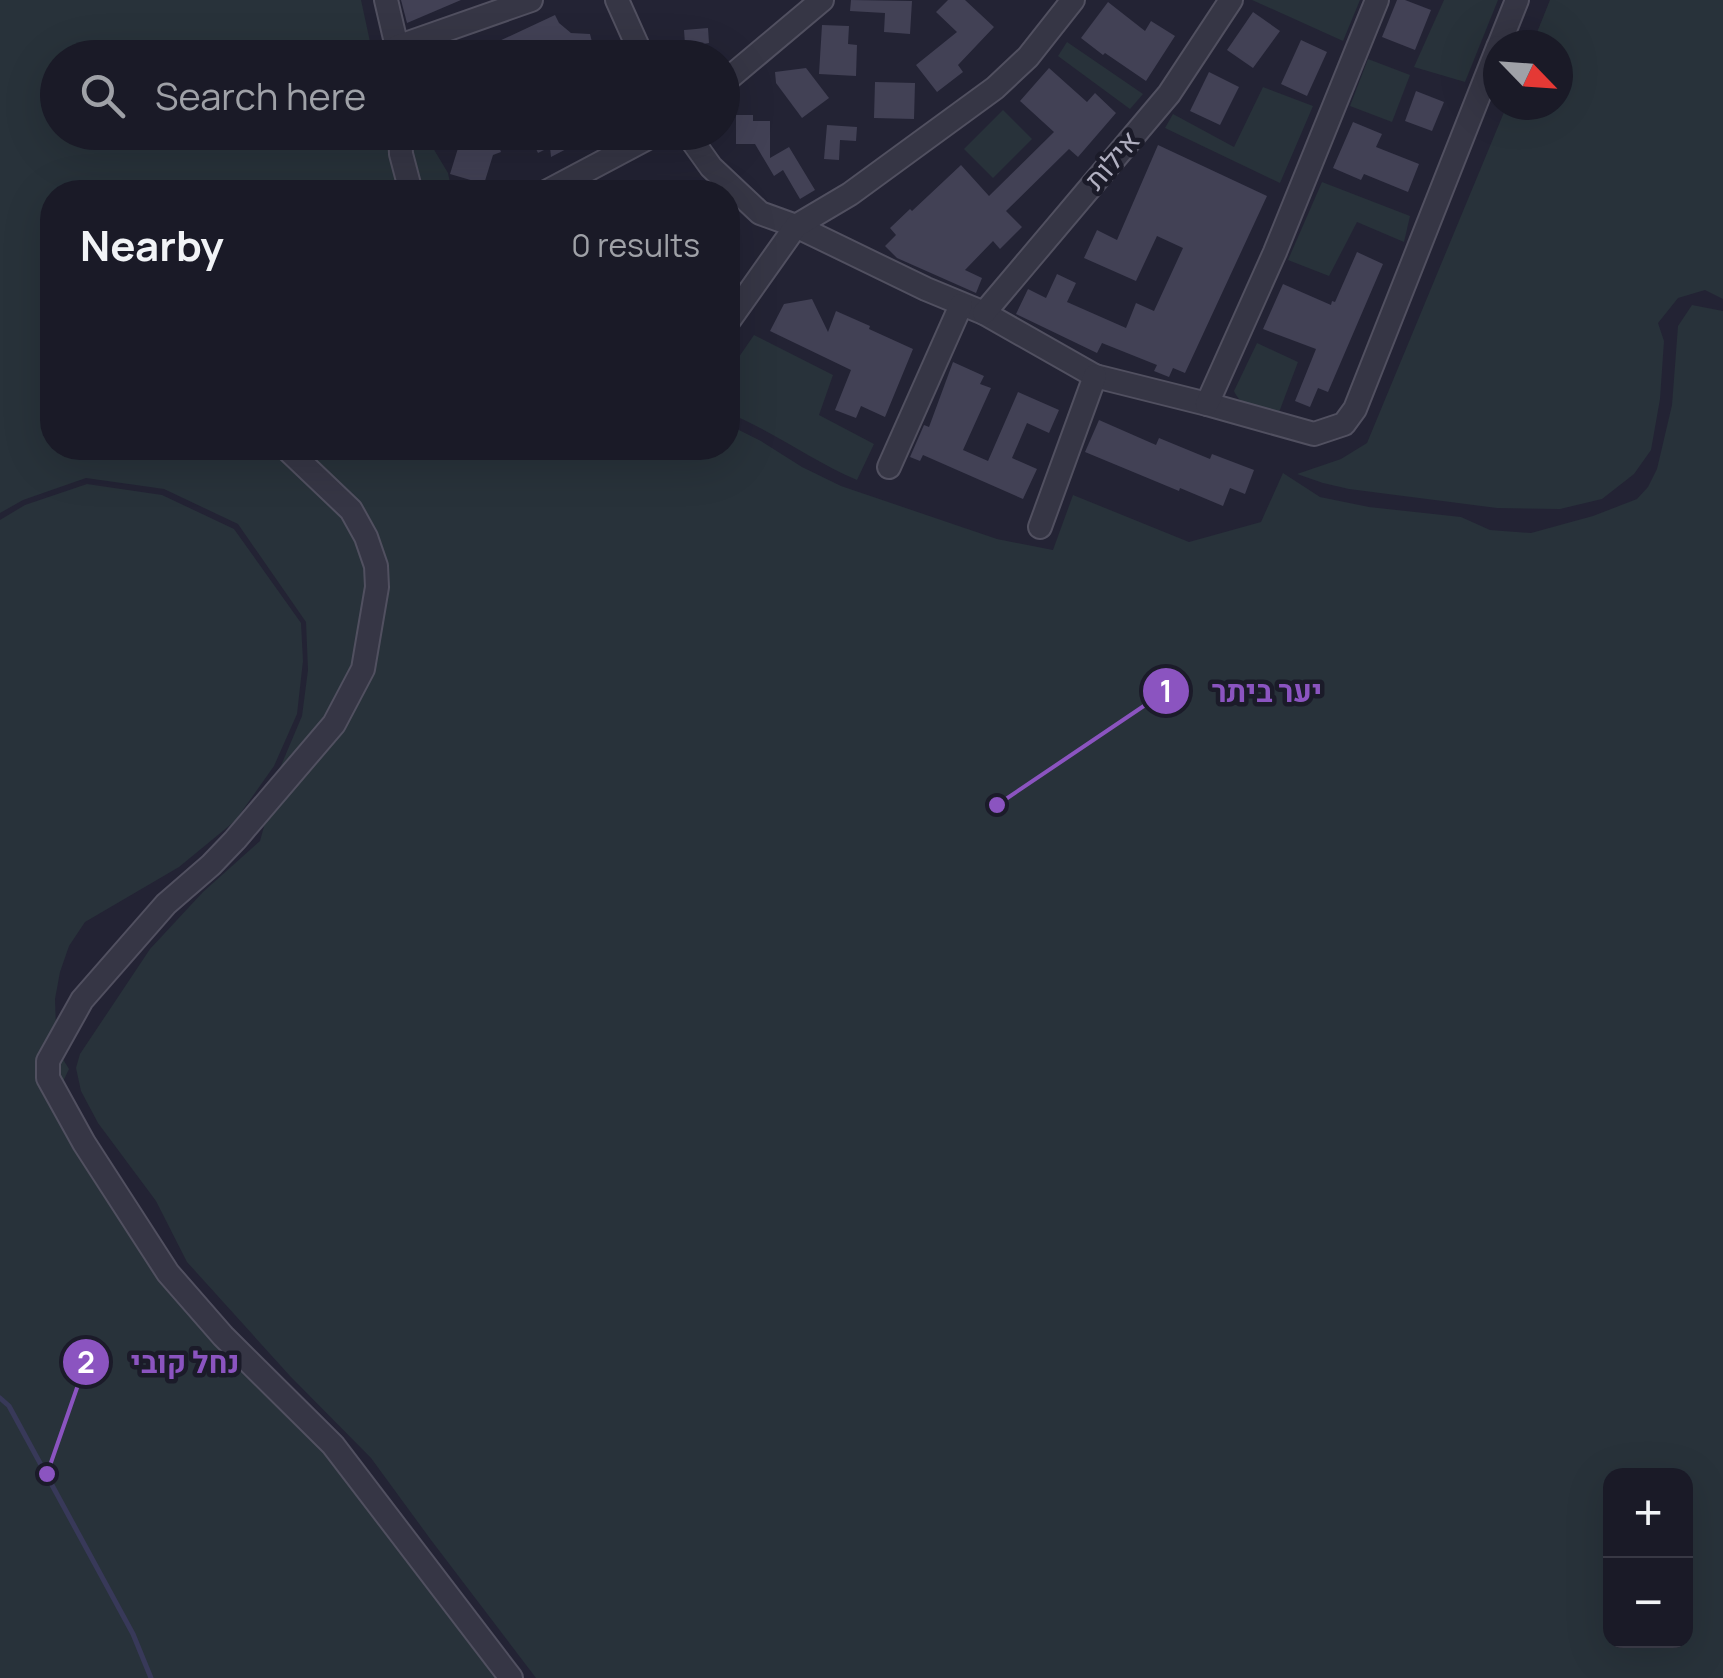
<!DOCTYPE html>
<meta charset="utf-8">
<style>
:root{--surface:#1a1a27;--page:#23232f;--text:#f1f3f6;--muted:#9fa1a7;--line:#383844}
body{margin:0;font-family:Manrope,Heebo,sans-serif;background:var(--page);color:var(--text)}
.controls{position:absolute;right:30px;bottom:30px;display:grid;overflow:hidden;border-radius:20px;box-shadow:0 10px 40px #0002}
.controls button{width:90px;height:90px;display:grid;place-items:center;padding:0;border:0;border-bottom:2px solid var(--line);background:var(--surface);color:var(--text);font:50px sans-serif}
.compass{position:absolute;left:1483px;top:30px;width:90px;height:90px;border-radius:50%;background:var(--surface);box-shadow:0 10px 40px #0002;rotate:115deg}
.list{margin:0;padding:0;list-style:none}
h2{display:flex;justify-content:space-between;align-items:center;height:130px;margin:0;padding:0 40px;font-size:42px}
h2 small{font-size:32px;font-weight:400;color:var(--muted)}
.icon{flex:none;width:55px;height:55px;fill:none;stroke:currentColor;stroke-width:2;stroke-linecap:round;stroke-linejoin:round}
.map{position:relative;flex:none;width:1723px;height:1678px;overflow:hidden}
.search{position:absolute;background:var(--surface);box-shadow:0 10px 40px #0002;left:40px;top:40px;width:700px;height:110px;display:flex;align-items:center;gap:25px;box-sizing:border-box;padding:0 35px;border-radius:55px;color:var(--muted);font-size:38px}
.panel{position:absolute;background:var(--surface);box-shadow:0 10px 40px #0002;left:40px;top:180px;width:700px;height:280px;border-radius:40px}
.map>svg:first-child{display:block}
.green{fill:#28323a;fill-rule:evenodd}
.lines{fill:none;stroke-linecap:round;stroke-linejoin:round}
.stream{stroke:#383959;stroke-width:5}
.building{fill:#424155}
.minor-casing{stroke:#515060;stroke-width:26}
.minor{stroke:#363645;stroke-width:22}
.labels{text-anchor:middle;stroke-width:9;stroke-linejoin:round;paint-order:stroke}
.street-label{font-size:28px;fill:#b1b0c1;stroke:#1b1b29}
.leader{fill:none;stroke:#8b54c0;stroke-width:4}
.callout-dot{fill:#8b54c0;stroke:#1b1b29;stroke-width:4}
.mark-label{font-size:30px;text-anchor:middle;font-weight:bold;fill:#fff}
.callout-label{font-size:30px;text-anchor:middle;font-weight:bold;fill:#8b54c0;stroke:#1b1b29;stroke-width:9;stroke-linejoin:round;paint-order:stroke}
</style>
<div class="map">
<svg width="1723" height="1678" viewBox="0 0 1723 1678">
<rect width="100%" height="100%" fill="#232334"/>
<g class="green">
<path d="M0,0H361L372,51L378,57L58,58V132L424,133L448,173L452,192H52V448H728V427H733L761,441L802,467L841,486L997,539L1053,550L1073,495L1189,542L1261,522L1283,473L1320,497L1369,507L1461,517L1490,530L1531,533L1593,516L1637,499L1648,487L1657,469L1672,405L1678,326L1692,305L1723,311V1678H536L431,1540L371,1458L290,1376L187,1262L156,1201L98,1123L81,1091L76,1068L80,1054L150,949L203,892L260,841L280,768L302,716L308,670L306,622L238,524L164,489L86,478L23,500L0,513ZM1610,1476H1686V1640H1610Z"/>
<polygon points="1252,0 1360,0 1343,41"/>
<polygon points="1444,0 1498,0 1465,82 1414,67"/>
<polygon points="1550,0 1723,0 1723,299 1705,290 1678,298 1658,323 1664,341 1660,399 1651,450 1634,474 1602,499 1560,509 1497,508 1349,489 1323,483 1297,474 1341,459 1367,443 1507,105 1558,105 1558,45 1532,45"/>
<polygon points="1067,42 1143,94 1130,109 1058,56"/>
<polygon points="1368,59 1410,75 1392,122 1350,106"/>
<polygon points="1263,87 1313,106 1280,183 1165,128 1173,114 1234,147"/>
<polygon points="1003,110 1032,139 993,178 964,149"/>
<polygon points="1322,182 1410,216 1404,242 1357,222 1329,276 1288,260"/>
<path d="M754,335L833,375L819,415L874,444L857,480C812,461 773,431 728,413V373Z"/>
<path d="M1257,343L1298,362L1278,415C1262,410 1241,408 1234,391Z"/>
<polygon points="87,484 162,495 234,529 301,623 303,661 297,714 274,766 235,821 179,867 85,922 69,946 60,972 55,999 56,1029 61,1056 69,1069 57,1094 126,1216 354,1477 503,1678 0,1678 0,520 25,505"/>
</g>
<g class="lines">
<polyline class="stream" points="0,1398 9,1406 133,1634 151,1678"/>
</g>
<g class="building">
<polygon points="401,0 461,0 407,23"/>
<polygon points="851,0 912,1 910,34 884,32 885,13 850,11"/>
<polygon points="948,0 965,0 994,27 958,65 963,72 937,92 916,65 957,32 936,12"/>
<polygon points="1397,0 1405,0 1431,10 1415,50 1382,37"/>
<polygon points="1108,2 1145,31 1151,21 1175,36 1146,81 1105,53 1103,55 1081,38"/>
<polygon points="1253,12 1280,31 1253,68 1227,50"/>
<polygon points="555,15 559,23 571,33 590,34 596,58 505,58 497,42"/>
<polygon points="822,25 849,26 848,44 857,45 856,76 819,74"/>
<polygon points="708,28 709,43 703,44 704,58 686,58 684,30"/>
<polygon points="1301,40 1327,52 1307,96 1281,84"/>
<polygon points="806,68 829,98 802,118 776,83 775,72"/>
<polygon points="1049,68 1087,102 1095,93 1116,113 1078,157 1069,149 1006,211 1022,227 1000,249 993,241 965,270 982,278 976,293 897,258 885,246 896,235 890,228 910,209 912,211 961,165 989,196 1054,132 1020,101"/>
<polygon points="1209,72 1239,87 1220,125 1190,111"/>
<polygon points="875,82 915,83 914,119 874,118"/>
<polygon points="1416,91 1444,102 1432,131 1405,121"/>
<polygon points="736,115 753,115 753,121 770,121 770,158 789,147 815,190 800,199 783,170 774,176 755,144 736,144"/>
<polygon points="1353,122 1382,134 1376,147 1419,164 1408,192 1364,174 1361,180 1333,168"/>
<polygon points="827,125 857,127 856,141 840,140 839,160 824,159"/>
<polygon points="463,132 494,132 501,152 493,155 484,184 450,174"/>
<polygon points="528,132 599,132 551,157 550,147 538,153"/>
<polygon points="1158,145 1267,196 1185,373 1173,368 1169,377 1154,371 1157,365 1102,343 1097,353 1016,314 1028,289 1046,298 1057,274 1076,283 1067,302 1126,328 1136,303 1154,311 1183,248 1157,236 1136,281 1084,258 1097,230 1117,240"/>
<polygon points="1357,252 1383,264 1328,392 1318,388 1310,407 1295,401 1316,349 1263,329 1283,284 1331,305 1332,301 1335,302"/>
<polygon points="812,299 828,332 836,311 870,326 869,329 913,349 885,417 861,406 856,418 835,410 851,370 770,331 784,304"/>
<polygon points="953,362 984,376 980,384 991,388 963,450 988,461 1018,392 1059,410 1049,433 1027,423 1012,458 1037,469 1023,499 923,455 920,461 910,457 924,425 929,427"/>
<polygon points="1099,420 1156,445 1159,438 1210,459 1212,454 1254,470 1245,494 1230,488 1223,506 1180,488 1179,491 1085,452"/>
</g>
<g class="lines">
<defs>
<g id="minor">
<polyline points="386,0 397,47 397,58"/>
<polyline points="617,0 643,58"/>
<polyline points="1499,45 1517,0"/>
<polyline points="397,47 531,0"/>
<polyline points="722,84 822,0"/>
<polyline points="400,132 401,154 411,192"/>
<polyline points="686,132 711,167 760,213 796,226 926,289 984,313 1095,376 1207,404 1314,434 1344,424 1355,409 1498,47"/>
<polyline points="546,192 659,132"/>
<polyline points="984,313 1169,94 1231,0"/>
<polyline points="728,322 796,226 850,194 995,88 1028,57 1073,0"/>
<polyline points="1207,404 1275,252 1377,0"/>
<polyline points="286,448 351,510 366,537 376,566 377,587 363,669 334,724 235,840 211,865 166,904 82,1000 48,1061 48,1078 84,1143 168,1273 223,1336 333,1445 511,1678"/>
<polyline points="889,467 961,305"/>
<polyline points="1040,527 1095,376"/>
</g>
</defs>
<use href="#minor" class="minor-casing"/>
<use href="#minor" class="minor"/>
</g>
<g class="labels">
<g class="street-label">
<text transform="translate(1112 160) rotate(-49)" y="10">אילות</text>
</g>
</g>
<path class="leader" d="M997 805L1166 691M47 1474L86 1362"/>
<g class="callout-dot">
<circle cx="997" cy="805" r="10"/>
<circle cx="47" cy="1474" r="10"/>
<circle cx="1166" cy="691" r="25"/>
<circle cx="86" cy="1362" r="25"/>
</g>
<g class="mark-label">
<text x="1166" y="702">1</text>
<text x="86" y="1373">2</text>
</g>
<g class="callout-label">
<text x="1267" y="702">יער ביתר</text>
<text x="185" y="1373">נחל קובי</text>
</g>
</svg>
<div class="controls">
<button>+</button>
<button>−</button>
</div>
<svg class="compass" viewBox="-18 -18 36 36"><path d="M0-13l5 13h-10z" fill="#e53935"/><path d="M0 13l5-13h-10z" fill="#9fa1a7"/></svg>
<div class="search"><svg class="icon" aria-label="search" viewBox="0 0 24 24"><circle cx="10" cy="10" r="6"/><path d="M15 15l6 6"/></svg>Search here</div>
<section class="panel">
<h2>Nearby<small>0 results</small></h2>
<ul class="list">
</ul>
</section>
</div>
